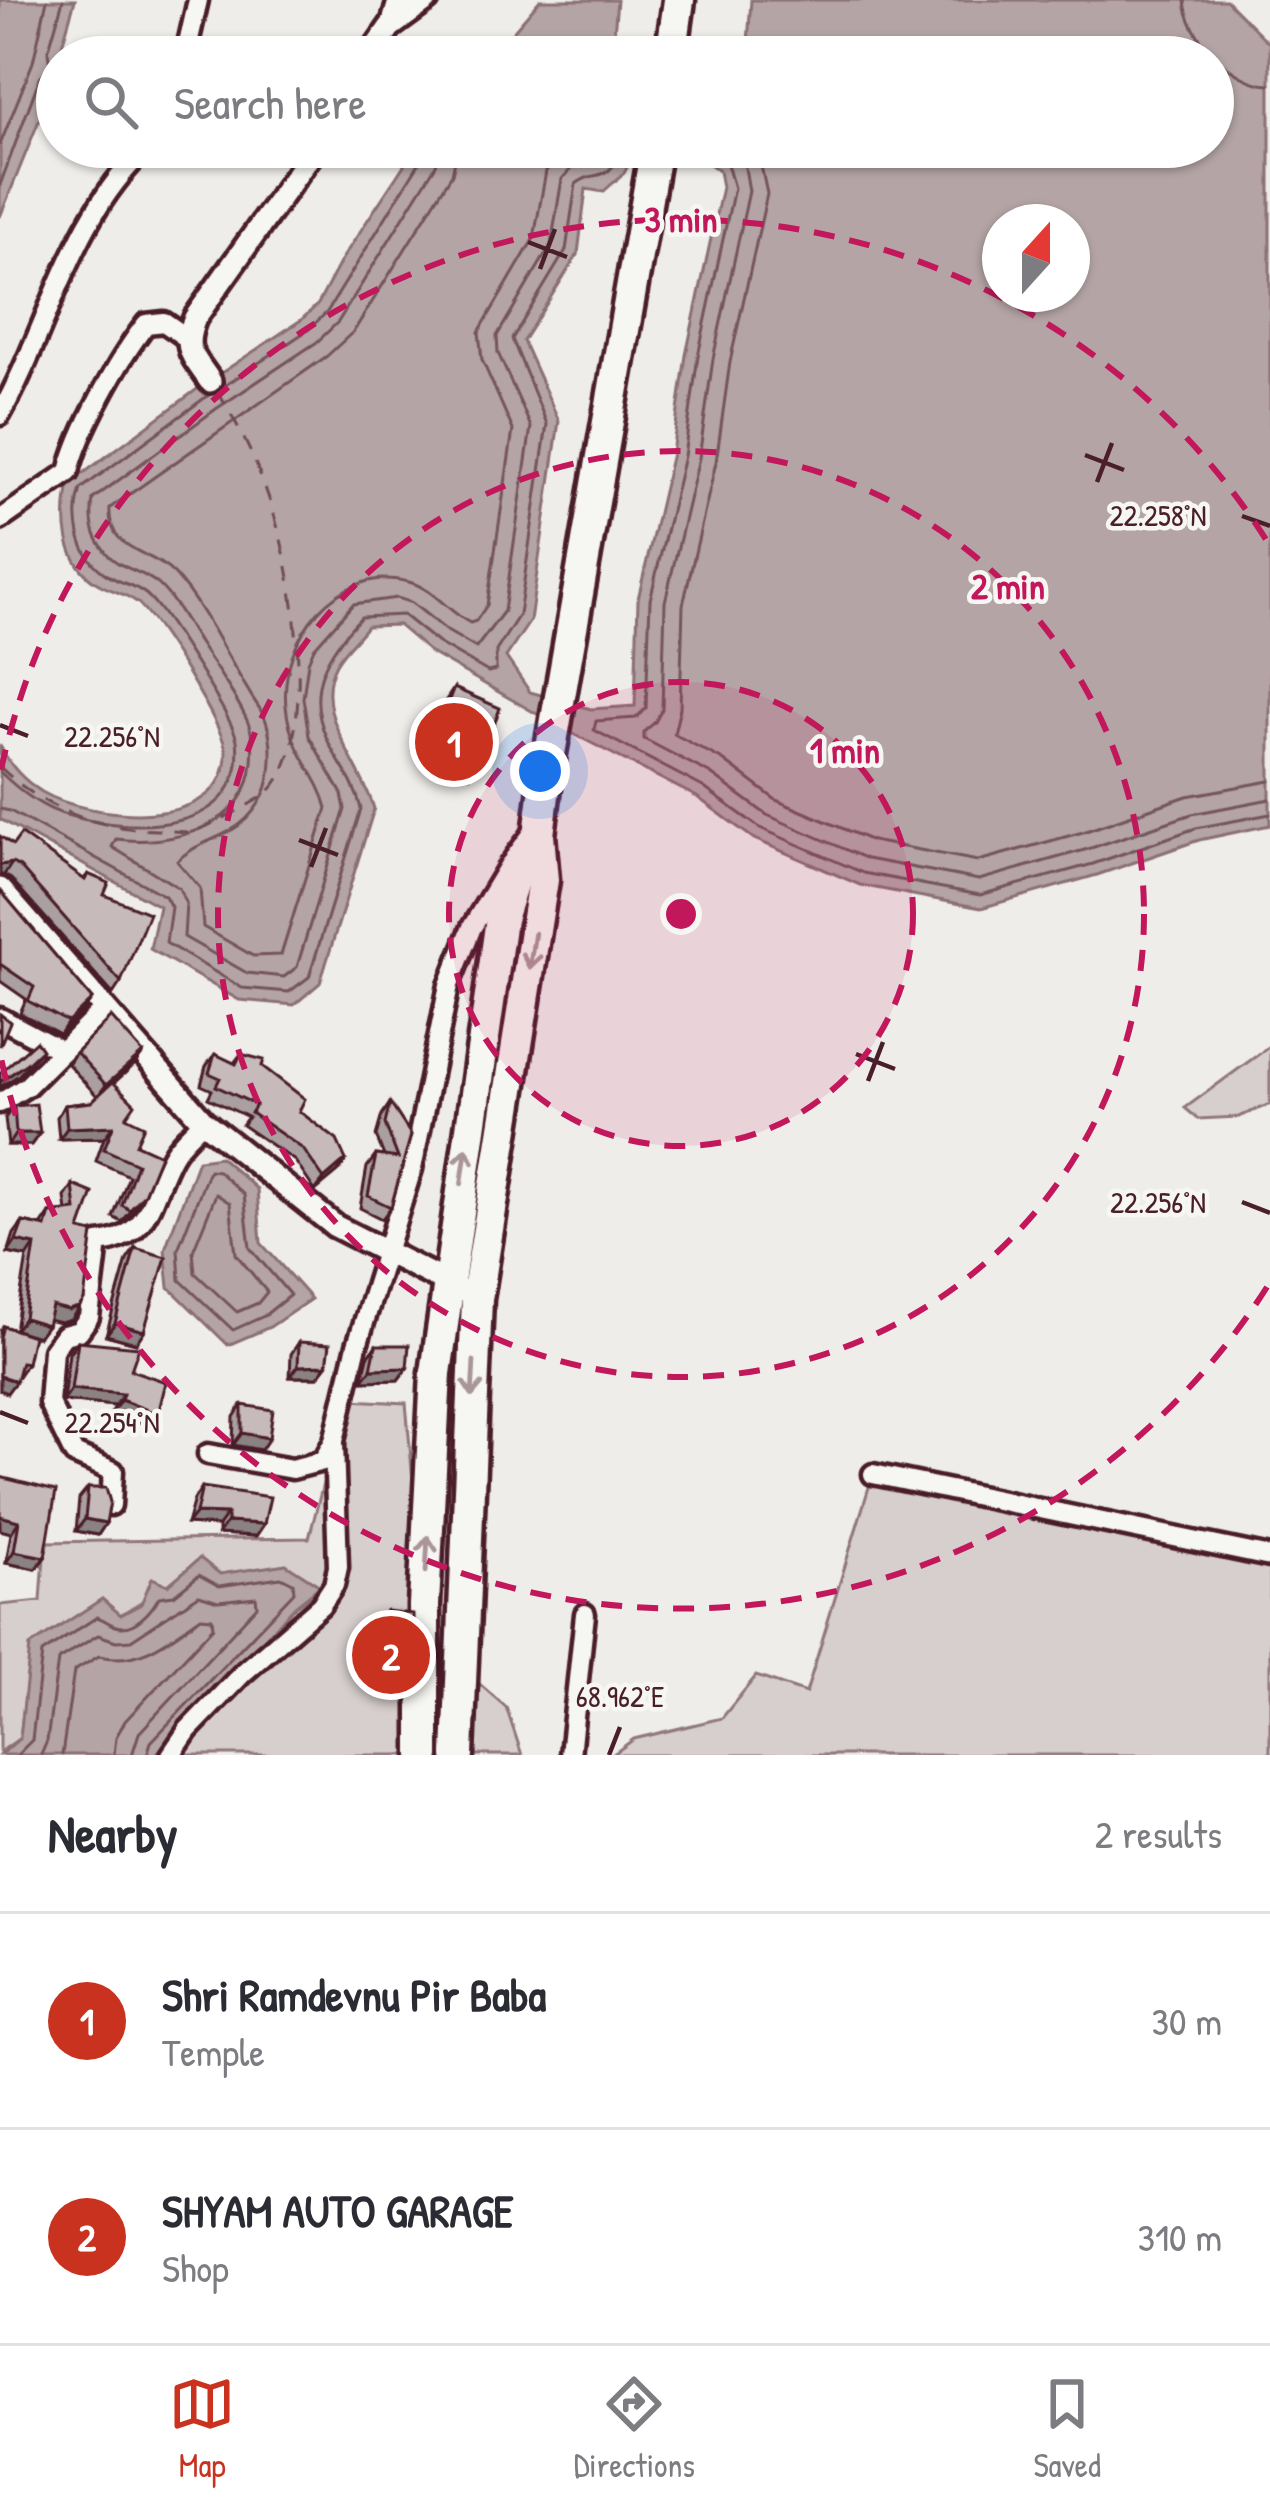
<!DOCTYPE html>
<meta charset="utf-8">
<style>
:root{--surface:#fff;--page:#f7f7f7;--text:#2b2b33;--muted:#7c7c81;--line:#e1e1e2;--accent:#c8321e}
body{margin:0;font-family:"Patrick Hand",sans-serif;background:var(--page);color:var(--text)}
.compass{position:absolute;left:982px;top:204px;width:108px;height:108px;border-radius:50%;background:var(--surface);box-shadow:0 3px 9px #0004;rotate:21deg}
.you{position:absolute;left:540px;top:771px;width:42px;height:42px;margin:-30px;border:9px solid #fff;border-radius:50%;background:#1a73e8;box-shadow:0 0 0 18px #1a73e833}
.badge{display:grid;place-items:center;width:78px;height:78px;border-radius:50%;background:var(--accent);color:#fff;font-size:39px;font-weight:700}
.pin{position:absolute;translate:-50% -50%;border:6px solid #fff;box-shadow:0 3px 12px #0006}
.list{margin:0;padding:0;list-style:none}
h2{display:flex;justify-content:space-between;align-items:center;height:156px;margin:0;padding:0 48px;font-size:51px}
h2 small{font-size:39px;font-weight:400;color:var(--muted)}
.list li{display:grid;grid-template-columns:78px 1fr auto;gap:36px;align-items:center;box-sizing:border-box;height:216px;padding:0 48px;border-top:3px solid var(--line)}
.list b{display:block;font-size:45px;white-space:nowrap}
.list p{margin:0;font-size:39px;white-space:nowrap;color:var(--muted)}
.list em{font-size:39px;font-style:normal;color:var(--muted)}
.icon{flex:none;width:66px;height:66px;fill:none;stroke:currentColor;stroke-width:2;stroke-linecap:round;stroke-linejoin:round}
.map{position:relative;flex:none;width:1270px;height:1755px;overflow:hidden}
.search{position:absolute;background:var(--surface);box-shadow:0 3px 9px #0004;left:36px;right:36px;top:36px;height:132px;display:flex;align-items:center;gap:30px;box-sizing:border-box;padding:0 42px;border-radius:66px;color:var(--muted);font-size:45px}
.sheet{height:588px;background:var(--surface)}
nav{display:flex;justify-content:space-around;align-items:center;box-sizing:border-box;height:168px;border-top:3px solid var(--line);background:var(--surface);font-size:33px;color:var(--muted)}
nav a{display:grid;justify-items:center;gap:6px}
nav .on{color:var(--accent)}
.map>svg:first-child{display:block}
.green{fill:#d7cfce;stroke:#90777c;stroke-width:3}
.water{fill:#b4a4a5;stroke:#8a6f74;stroke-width:3;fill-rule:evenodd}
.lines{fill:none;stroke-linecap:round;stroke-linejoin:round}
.shore{stroke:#74545c;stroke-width:3}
.ferry{stroke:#6f4e56;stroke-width:3;stroke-dasharray:15 12;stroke-linecap:butt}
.minor-casing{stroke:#4a1f2b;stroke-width:27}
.tertiary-casing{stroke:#4a1f2b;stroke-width:30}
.trunk-casing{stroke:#4a1f2b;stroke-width:39}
.minor{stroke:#f6f6f2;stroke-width:18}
.tertiary{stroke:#f6f6f2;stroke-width:21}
.trunk{stroke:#f6f6f2;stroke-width:30}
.wall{fill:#aaa0a1;stroke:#4a1f2b;stroke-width:3}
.shaded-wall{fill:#8b8283;stroke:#4a1f2b;stroke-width:3}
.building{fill:#c6babb;stroke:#4a1f2b;stroke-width:3}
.oneway{stroke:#a99598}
.ticks{fill:none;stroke:#4a1f2b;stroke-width:4.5}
.ring{fill:none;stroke:#c2185b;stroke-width:6;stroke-dasharray:21 15}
.ticks-label{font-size:30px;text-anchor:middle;fill:#4a1f2b;stroke:#f6f6f2;stroke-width:9;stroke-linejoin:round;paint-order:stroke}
.centre{fill:#c2185b;stroke:#f6f6f2;stroke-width:6}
.ring-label{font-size:36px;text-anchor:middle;font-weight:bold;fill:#c2185b;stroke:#f6f6f2;stroke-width:9;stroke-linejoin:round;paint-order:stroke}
</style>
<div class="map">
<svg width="1270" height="1755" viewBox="0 0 1270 1755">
<rect width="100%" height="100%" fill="#efedea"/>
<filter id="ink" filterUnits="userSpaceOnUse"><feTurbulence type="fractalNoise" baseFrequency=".00833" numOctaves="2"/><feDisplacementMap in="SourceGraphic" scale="24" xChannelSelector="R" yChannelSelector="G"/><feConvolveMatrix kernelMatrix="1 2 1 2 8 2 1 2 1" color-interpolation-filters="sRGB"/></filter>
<g filter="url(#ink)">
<g class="green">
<polygon points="1270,1046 1270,1104 1239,1117 1198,1119 1185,1108"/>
<path d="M350,1400L406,1403L419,1547L405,1626L378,1624V1683L405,1685L411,1755H181C218,1697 255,1631 314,1593L286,1564L168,1585L120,1615L102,1599L31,1646L20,1738L0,1752V1605L41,1601L45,1542L309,1538L334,1441Z"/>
<polygon points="873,1474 1270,1557 1270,1755 612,1755 634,1739 722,1718 756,1676 806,1693"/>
<polygon points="460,1667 506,1707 522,1755 459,1755"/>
</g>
<g class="water">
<polygon points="0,0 75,0 44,108 0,217"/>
<polygon points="540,0 617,0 612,57 491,57"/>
<path d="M751,0H1226L1270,44V825L1199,840L1097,875L981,908L860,885L754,839L697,797L556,725L431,653L398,625L367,626C358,638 343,651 336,664C310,712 362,764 374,809L320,983L294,1005L239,1000L150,949L159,906L0,819V745C9,765 23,780 42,792C89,820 227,834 226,752C225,729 158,621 138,603C126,593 110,591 97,583C63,562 62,518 69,484L200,387L301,320L318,304L342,259L416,147H1213V57H747ZM637,149L710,164L719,171L722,187L686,355L672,453L638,599L635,706L591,709L530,692L506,657L530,621L559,421L523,341L578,254L586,189L603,192L624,173ZM1000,222H1072V294H1000Z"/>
<polygon points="220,1157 257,1189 261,1243 311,1299 270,1327 228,1345 169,1287 165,1249 198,1160"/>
<polygon points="200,1558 220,1574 286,1564 320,1586 295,1606 155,1755 0,1755 20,1738 30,1646 102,1599 121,1615 141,1604 152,1578 168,1585"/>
</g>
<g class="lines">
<g class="shore">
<path d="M1185,0C1187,37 1233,84 1270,85"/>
<polyline points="0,145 33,62 47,0"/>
<path d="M440,147L436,165L338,322L317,342L216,409L93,499C90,520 92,535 105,551C117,569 143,570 159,585C176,601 188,627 201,646C216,669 239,700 249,725C253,736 253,751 252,762C247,828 171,846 116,839L112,847L179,888L186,904L184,937L247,973L284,977L297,967L345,809L342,794L309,736L303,698L308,662L314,648L353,604L397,598L412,603L447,631L476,648L504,611L531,427L498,353L497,336L551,245L562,179L574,166L596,162L607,147"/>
<path d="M458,147L452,174L354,331L327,356L110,508C107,552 151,549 175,575C205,609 225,654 249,692C255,703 264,712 267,724C273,744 273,777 263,796C240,841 205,834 177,861L200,888L203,927L253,956L281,955L327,808C317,770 291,755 286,706C279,640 337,563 409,582C432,588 449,612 470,623L476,621L487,605L513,430L482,360L479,332L534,238L546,171L557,156L573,147"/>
<polyline points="688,147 714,152 726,161 734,188 698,356 684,456 650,600 646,708 636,718 596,721 594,730 703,787 760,828 863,873 980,895 1093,864 1196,828 1270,814"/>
<polyline points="733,147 744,162 749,191 713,359 699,458 665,602 662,709 655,722 644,732 644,739 711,774 767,815 867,859 979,880 1088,849 1192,814 1270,799"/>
<polyline points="757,147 767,194 730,362 716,462 683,605 680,708 674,734 723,760 776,800 872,841 978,861 1083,832 1187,796 1270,781"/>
<polyline points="0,185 40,77 50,66 48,52 63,0"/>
<polyline points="221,388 308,330 327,312 423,157 425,147"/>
<path d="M0,772C20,791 42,809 70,816C133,833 248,835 237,740C234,721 167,616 151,599C138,584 118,584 103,572C77,553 72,516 81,489L210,394"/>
<path d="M0,809L10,811L165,896L171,907L166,943L242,988L289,992L309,977L361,809C355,781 338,764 327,739C304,689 327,652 361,617L403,615L438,643L488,672L496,670V651L519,615L547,424L512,339L566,250L576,184C599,166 604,189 624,147"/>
<polygon points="209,1170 218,1171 244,1195 250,1248 290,1295 264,1316 233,1330 180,1280 178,1249"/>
<polygon points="216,1194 230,1203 236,1254 267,1292 258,1303 237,1312 195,1273 193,1251"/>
<path d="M17,1755L32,1740L42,1653L97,1617C104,1619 109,1624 116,1626C134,1632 152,1610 159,1597L174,1595L199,1575L219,1586L281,1577L293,1583L294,1592L151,1742L147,1755"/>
<polyline points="41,1755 47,1741 58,1660 98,1635 116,1641 131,1640 199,1595 218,1601 256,1597 257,1606 139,1733 132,1755"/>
<path d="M62,1755L74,1671L99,1656C140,1666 170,1639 201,1617L212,1618L213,1627L125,1721L116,1737L114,1755"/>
</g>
<path class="ferry" d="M0,767C44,810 97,829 157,830C168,830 184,833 194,831C208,827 257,802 268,792C318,747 295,584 277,525C264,478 243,431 217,391"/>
<defs>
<g id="minor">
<polyline points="390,27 398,0"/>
<polyline points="185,57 198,0"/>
<path d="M0,415C49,329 71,214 148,147"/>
<path d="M0,520L69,472C78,432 120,357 146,324L164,322L187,338"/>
<polyline points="0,1018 62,1051"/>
<polyline points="0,1103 27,1086 104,1009"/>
<polyline points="208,1454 292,1469 323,1461 334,1441 357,1345 412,1169 449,985 472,927 510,864"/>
<polyline points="873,1474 1270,1557"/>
<path d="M111,1505L113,1471L74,1454L49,1403L53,1350L64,1335L79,1331L89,1317L98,1243C152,1238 150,1196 172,1156C179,1143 193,1132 203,1121"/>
<polyline points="171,1755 188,1730 243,1673 321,1605 334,1585 338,1567 334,1443"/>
<polyline points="570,1755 585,1614"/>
</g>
<g id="tertiary">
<polyline points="369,57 390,27 427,0"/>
<path d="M210,381C192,354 182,350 195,318L316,147"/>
<polyline points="0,889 203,1121 335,1226 461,1290"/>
</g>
<g id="trunk">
<polyline points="671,57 679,0"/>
<polyline points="424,1755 424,1605 436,1373 501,919 519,862 539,835"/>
<polyline points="458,1755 477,1299 543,880 539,835 547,771 656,147"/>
</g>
</defs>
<use href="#minor" class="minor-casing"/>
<use href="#tertiary" class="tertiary-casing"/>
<use href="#trunk" class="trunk-casing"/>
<use href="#minor" class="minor"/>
<use href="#tertiary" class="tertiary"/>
<use href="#trunk" class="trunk"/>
</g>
<g class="wall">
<polygon points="454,688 469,776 419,759 442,706"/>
<polygon points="13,845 84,879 88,874 104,895 121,982 113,994 11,879 4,875"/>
<polygon points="0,890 92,999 83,1011 60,1034 20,1013 26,999 0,981"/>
<polygon points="76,1052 143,1053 134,1065 114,1083 136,1144 160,1155 135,1206 122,1222 113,1217 129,1176 96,1161 104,1138 59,1139 57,1117 65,1105 91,1102 97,1096 68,1064"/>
<polygon points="215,1054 234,1063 241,1054 262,1066 299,1111 346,1160 338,1172 315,1191 295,1161 242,1125 248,1117 208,1098 212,1090 201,1085 206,1066"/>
<polygon points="390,1103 411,1135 391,1207 382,1219 360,1208 367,1167 376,1155 384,1156 376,1136 382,1115"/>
<polygon points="14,1106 40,1133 31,1145 8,1145 5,1118"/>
<polygon points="73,1185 80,1230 84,1300 71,1319 60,1322 48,1319 38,1337 19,1331 27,1363 7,1393 0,1390 0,1331 3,1326 15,1330 27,1257 8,1253 14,1234 23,1222 41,1226 50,1213 67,1211 65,1197"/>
<polygon points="135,1248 144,1331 136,1343 106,1335 127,1260"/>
<polygon points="78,1341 131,1370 158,1414 150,1426 112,1412 115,1406 63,1401 69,1353"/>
<polygon points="299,1342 327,1365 318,1377 290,1377 291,1354"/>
<polygon points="376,1345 407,1368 398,1380 362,1381 368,1357"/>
<polygon points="242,1405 261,1450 233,1445 234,1417"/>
<polygon points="0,1477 45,1557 36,1569 6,1563 11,1533"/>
<polygon points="202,1487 264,1524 256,1536 218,1534 218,1526 187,1524 194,1499"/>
<polygon points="88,1488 106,1523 98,1535 76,1531 79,1499"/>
<polygon points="386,1611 413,1673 404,1685 378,1684 378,1623"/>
</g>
<g class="shaded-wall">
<polygon points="431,741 482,758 469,776 419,759"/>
<polygon points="12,863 4,875 0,875 0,865"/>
<polygon points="92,999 83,1011 60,1034 68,1022"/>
<polygon points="42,1049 19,1075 0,1087 0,1081"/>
<polygon points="143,1053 134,1065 97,1097 106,1085"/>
<polygon points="113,1126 104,1138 59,1139 67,1128"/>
<polygon points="16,1133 40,1133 31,1145 8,1145"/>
<polygon points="346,1160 338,1172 315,1191 324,1179"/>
<polygon points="16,1241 35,1245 27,1257 8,1253"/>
<polygon points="52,1306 79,1307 71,1319 60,1322 44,1318"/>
<polygon points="24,1318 47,1325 38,1337 15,1330"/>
<polygon points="115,1323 144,1331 136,1343 106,1335"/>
<polygon points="327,1365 318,1377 290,1377 298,1366"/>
<polygon points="407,1368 398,1380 362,1381 371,1369"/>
<polygon points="0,1376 16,1381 7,1393 0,1390"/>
<polygon points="71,1389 123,1394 115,1406 63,1401"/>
<polygon points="121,1400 158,1414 150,1426 112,1412"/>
<polygon points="242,1433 269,1438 261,1450 233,1445"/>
<polygon points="196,1513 227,1514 218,1526 187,1524"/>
<polygon points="0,1516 19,1521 11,1533 0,1530"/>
<polygon points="85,1519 106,1523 98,1535 76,1531"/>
<polygon points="227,1522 264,1524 256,1536 218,1534"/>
<polygon points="14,1551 45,1557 36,1569 6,1563"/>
<polygon points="387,1672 413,1673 404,1685 378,1684"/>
</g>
<g class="building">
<polygon points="454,688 500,708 482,758 431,741"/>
<polygon points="21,834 85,880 88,874 109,883 104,895 149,913 121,982 20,867 12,863 0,865 0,836 13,845"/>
<polygon points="0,890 92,999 68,1022 28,1001 34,987 0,964"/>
<polygon points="0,1014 10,1022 0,1046"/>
<polygon points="111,1017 143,1053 106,1085 76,1052"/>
<polygon points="36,1041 42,1049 27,1063 0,1082 0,1073"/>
<polygon points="215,1054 236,1064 241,1054 264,1060 262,1066 305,1099 299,1111 337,1140 346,1160 324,1179 303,1149 251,1113 256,1105 216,1086 220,1078 209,1073"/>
<polygon points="113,1082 135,1104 126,1117 144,1126 136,1144 160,1155 144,1194 130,1210 122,1205 137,1164 104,1149 113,1126 67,1128 65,1105 91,1102"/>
<polygon points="390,1103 411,1135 391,1207 368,1196 376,1155 398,1158 385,1124"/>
<polygon points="36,1104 40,1133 16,1133 14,1106"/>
<polygon points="73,1185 93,1193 80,1230 93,1233 84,1300 79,1307 68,1310 52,1306 47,1325 24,1318 35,1245 16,1241 23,1222 46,1227 50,1213 76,1210"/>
<polygon points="135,1248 166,1257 144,1331 115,1323"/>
<polygon points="3,1326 33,1336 27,1363 21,1362 16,1381 0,1376 0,1337"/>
<polygon points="78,1341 139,1347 131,1370 166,1382 158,1414 121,1400 123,1394 71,1389"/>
<polygon points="299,1342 330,1344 327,1365 298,1366"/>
<polygon points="376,1345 409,1345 407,1368 371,1369"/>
<polygon points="242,1405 273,1410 269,1438 242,1433"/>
<polygon points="0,1477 56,1491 45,1557 14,1551 19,1521 0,1516"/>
<polygon points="202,1487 270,1497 264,1524 227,1522 227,1514 196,1513"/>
<polygon points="88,1488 106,1488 110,1502 106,1523 85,1519"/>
<polygon points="386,1611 413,1614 413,1673 387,1672"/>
</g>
<defs><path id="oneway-shaft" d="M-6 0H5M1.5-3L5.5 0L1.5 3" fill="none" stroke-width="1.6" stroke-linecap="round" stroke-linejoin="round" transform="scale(3)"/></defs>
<g class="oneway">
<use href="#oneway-shaft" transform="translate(532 951) rotate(99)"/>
<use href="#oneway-shaft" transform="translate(464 1166) rotate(-82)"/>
<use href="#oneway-shaft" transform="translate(473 1379) rotate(93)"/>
<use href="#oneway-shaft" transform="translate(427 1554) rotate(-87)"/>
</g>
</g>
<path class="ticks" d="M528,242L567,257M540,269L555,229M1085,455L1124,470M1097,482L1112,443M1242,516L1270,526M0,725L28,736M299,840L338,855M311,867L326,828M856,1054L895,1069M868,1081L883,1042M1242,1202L1270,1213M0,1412L28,1423M609,1755L620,1727"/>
<circle cx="681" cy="914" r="232" fill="#c2185b" fill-opacity=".12"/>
<g class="ring">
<circle cx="681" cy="914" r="232"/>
<circle cx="681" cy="914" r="463"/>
<path d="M1267 1287A695 695 0 0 1 1 1058M1 770A695 695 0 0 1 1267 541"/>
</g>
<g class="ticks-label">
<text x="1158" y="526">22.258°N</text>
<text x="112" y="747">22.256°N</text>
<text x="1158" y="1213">22.256°N</text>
<text x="112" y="1433">22.254°N</text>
<text x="620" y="1707">68.962°E</text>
</g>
<circle cx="681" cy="914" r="18" class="centre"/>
<g class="ring-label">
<text x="681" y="232">3 min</text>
<text x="1008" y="599">2 min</text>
<text x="845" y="763">1 min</text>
</g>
</svg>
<svg class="compass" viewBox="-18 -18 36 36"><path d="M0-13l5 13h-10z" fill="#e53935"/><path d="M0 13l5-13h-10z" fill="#7c7c81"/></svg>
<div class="you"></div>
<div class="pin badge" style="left:454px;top:742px">1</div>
<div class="pin badge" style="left:391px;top:1655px">2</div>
<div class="search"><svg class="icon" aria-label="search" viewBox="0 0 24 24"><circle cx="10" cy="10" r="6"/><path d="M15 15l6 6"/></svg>Search here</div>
</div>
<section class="sheet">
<h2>Nearby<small>2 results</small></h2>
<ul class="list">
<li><span class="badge">1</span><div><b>Shri Ramdevnu Pir Baba</b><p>Temple</p></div><em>30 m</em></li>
<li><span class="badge">2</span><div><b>SHYAM AUTO GARAGE</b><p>Shop</p></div><em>310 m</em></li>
</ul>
</section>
<nav>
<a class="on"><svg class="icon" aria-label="map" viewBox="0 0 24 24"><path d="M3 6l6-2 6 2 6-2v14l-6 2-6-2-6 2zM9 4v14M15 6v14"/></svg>Map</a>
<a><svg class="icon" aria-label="directions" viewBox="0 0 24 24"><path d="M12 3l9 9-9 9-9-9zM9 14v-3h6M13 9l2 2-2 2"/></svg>Directions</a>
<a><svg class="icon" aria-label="saved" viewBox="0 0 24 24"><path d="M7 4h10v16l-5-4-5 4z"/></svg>Saved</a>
</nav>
